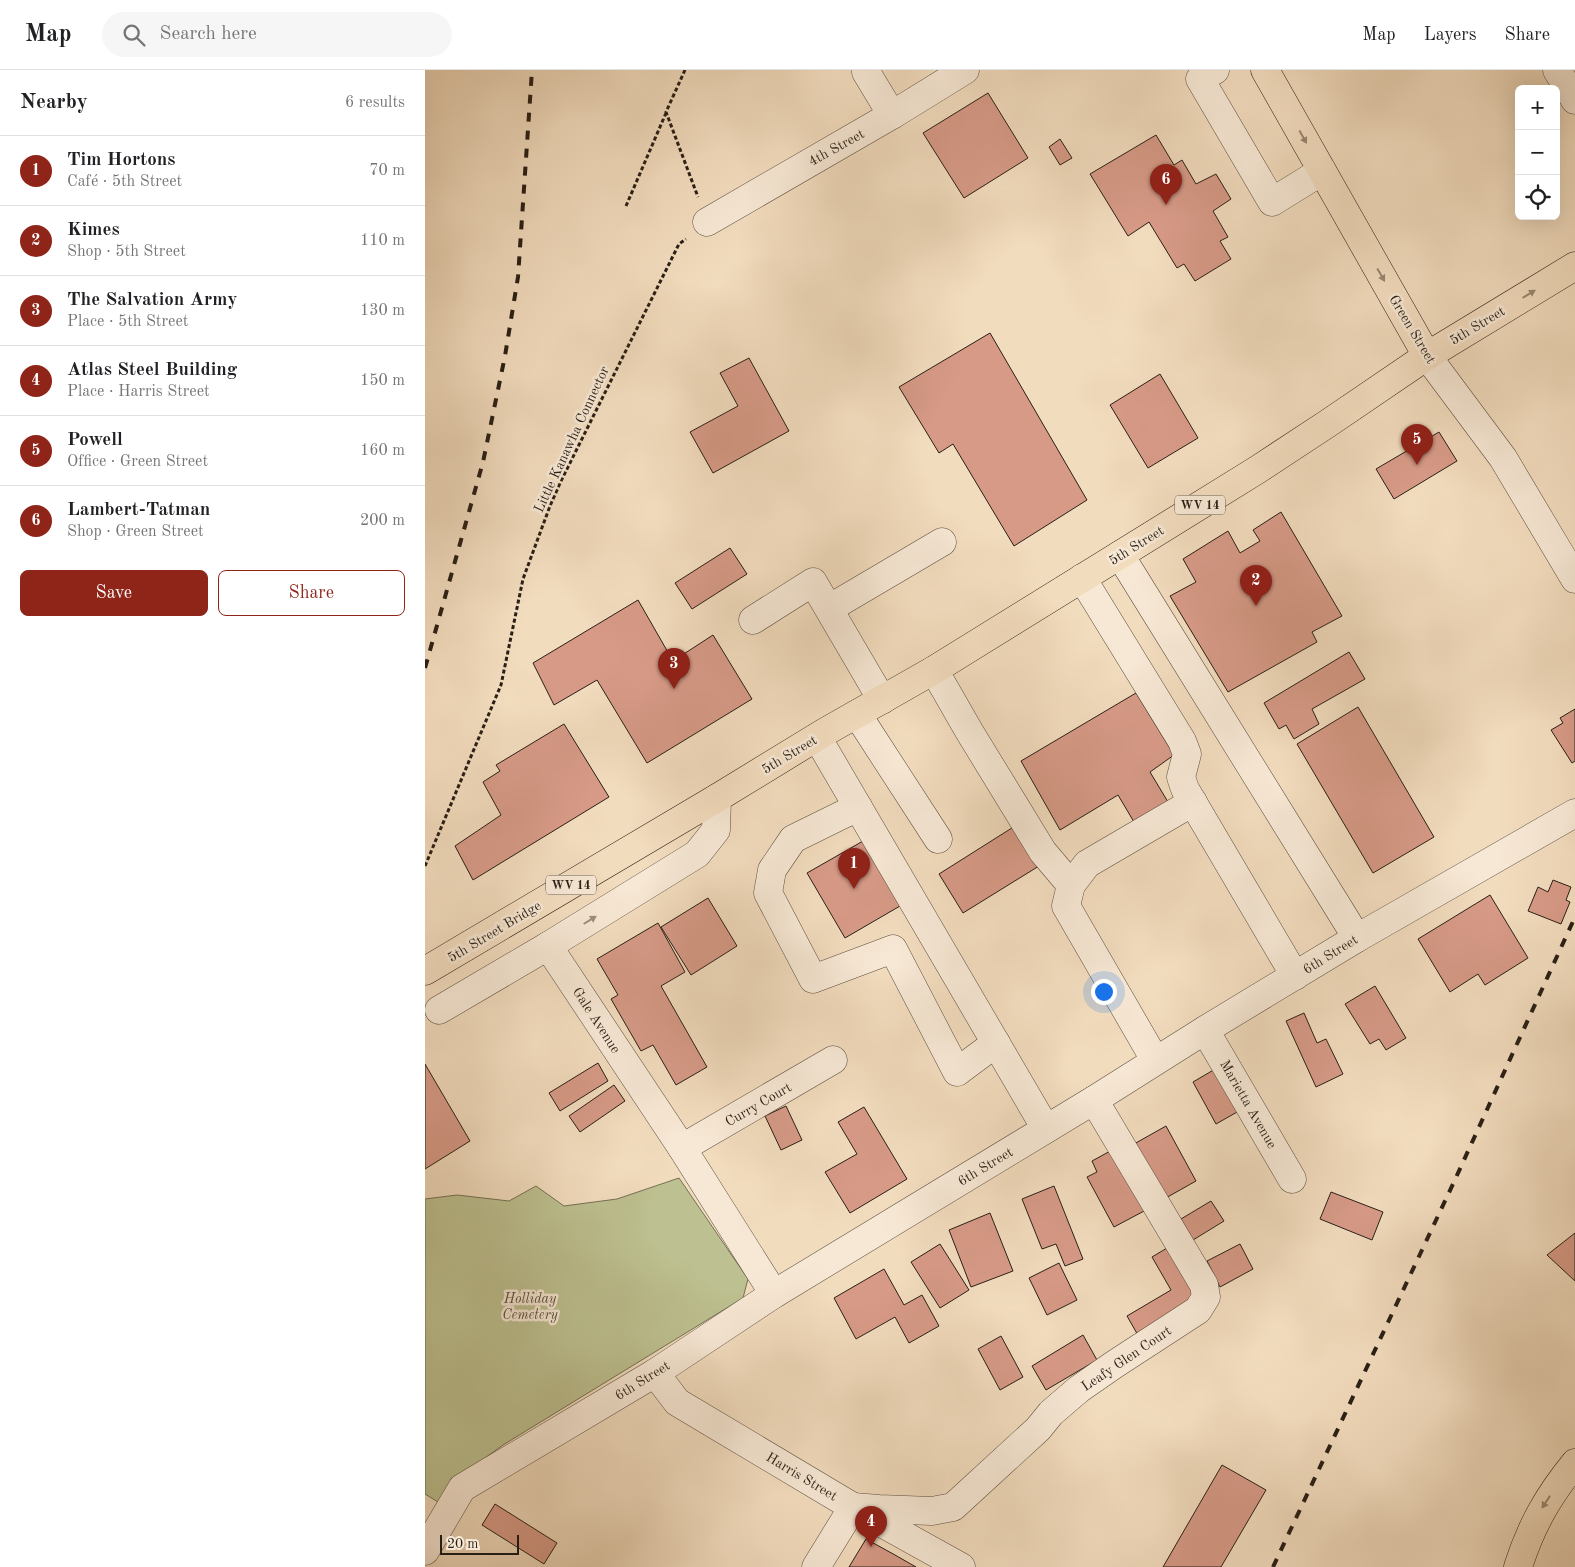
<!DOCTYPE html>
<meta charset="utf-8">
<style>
:root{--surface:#fff;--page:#f6f6f6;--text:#202124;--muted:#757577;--line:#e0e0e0;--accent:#8f2418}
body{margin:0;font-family:"Old Standard TT",serif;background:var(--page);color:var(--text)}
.controls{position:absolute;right:15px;top:15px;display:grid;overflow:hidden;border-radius:8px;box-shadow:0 5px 20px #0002}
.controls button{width:45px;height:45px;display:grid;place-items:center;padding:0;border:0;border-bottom:1px solid var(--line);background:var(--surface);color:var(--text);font:25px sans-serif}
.scale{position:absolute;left:15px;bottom:12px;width:79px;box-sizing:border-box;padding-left:5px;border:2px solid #291f16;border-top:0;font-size:14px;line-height:18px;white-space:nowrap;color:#291f16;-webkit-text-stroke:4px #f7e8d5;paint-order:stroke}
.you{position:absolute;left:678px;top:921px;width:18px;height:18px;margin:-12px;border:4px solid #fff;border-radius:50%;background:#1a73e8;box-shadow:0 0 0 8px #1a73e833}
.badge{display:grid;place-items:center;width:32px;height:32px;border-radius:50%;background:var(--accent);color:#fff;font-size:16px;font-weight:700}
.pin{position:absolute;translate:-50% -41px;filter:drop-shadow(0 1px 2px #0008)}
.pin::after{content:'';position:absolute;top:26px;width:18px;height:15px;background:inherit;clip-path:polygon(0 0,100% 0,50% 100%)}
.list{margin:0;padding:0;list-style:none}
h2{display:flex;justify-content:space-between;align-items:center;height:65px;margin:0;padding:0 20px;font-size:21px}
h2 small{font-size:16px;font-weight:400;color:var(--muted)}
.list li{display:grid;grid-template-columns:32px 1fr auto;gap:15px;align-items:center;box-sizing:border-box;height:70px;padding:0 20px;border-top:1px solid var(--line)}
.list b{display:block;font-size:19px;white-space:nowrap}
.list p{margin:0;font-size:16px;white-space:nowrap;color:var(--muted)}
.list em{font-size:16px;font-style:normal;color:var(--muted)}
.actions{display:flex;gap:10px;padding:15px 20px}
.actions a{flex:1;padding:11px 0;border:1px solid var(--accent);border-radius:8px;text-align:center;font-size:18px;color:var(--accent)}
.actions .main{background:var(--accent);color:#fff}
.icon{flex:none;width:28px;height:28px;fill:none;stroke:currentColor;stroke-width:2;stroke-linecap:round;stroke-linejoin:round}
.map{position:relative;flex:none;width:1150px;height:1497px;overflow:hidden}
header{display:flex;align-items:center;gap:30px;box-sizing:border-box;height:70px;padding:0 25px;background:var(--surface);border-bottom:1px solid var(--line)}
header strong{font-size:24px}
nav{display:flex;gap:28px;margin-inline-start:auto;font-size:18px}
.search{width:350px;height:45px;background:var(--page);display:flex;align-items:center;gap:12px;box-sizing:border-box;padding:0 18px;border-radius:28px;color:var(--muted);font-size:19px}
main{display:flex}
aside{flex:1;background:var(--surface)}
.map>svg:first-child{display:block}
.green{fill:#bdc090;stroke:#737053}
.building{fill:#d79a87;stroke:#291f16}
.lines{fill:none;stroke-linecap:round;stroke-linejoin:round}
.minor-casing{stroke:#5b4e40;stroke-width:29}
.major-casing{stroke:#291f16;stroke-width:29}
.path{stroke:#291f16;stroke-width:3;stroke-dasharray:4 2.5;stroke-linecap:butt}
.minor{stroke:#f7e8d5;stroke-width:28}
.major{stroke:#f2dcbe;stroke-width:28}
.rail{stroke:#291f16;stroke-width:4;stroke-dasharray:9 9;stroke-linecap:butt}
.oneway{fill:#988772}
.oneway2{fill:#9a8e7f}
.labels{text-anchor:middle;stroke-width:5;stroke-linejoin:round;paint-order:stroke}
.shield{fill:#f7e8d5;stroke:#675b4f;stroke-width:1}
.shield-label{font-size:12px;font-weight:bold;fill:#291f16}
.street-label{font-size:14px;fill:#291f16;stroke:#f7e8d5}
.park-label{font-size:14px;font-style:italic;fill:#554f3b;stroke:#f7e8d5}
</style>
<header>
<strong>Map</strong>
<div class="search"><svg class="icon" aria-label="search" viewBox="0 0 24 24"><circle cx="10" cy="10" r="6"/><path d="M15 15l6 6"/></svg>Search here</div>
<nav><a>Map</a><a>Layers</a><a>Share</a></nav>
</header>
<main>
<aside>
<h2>Nearby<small>6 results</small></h2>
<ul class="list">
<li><span class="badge">1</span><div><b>Tim Hortons</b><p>Café · 5th Street</p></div><em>70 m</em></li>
<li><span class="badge">2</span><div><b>Kimes</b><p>Shop · 5th Street</p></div><em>110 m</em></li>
<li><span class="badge">3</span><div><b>The Salvation Army</b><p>Place · 5th Street</p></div><em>130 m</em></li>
<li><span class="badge">4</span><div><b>Atlas Steel Building</b><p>Place · Harris Street</p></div><em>150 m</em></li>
<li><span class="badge">5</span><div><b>Powell</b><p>Office · Green Street</p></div><em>160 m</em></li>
<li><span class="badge">6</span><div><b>Lambert-Tatman</b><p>Shop · Green Street</p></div><em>200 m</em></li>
</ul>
<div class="actions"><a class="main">Save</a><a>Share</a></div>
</aside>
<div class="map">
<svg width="1150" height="1497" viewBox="0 0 1150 1497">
<rect width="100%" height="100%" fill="#f2dcbe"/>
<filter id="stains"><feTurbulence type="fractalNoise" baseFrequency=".004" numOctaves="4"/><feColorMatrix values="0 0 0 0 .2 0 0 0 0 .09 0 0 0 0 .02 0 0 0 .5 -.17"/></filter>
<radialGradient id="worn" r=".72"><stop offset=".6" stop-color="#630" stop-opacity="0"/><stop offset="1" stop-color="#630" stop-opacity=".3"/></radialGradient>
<polygon class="green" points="254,1108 323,1209 318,1228 78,1375 31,1409 13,1432 0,1424 0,1129 32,1125 84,1131 111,1116 139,1136 192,1129"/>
<g class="building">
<polygon points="563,23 603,88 539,128 498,63"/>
<polygon points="731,65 749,95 757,90 771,114 791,104 806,129 788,141 803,167 795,171 806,189 770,211 759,194 752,198 724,152 703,166 665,104"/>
<polygon points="635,69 647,88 635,95 624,77"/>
<polygon points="565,263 662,430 589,476 528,374 514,383 474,317"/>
<polygon points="324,288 364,361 288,403 265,362 313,336 295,303"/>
<polygon points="735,304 773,368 723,398 685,335"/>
<polygon points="1014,362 1032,391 969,429 951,399"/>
<polygon points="856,442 917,546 887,562 892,572 803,622 745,526 771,512 758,489 803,461 815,483 835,471 828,460"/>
<polygon points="305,478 322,504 267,539 250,513"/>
<polygon points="213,530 248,591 288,565 327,629 222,693 172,610 129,635 108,593"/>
<polygon points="924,582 940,609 887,639 894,654 869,669 861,655 854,659 839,633"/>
<polygon points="711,623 749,685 725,702 743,732 709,752 693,725 635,760 596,691"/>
<polygon points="933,637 1009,767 948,803 872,674"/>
<polygon points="1150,639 1150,691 1147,693 1126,660 1138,653 1135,648"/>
<polygon points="139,654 184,727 48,810 30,776 76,745 58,712 75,701 71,695"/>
<polygon points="590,756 614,796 538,843 514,804"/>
<polygon points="438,771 475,836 420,868 382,803"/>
<polygon points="1128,810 1146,817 1141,830 1145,832 1136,854 1103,841 1113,817 1123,822"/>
<polygon points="1065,825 1103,888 1060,915 1053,904 1025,922 993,869"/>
<polygon points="283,828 312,876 266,905 236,857"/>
<polygon points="233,853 260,902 236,916 282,997 251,1015 228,975 216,981 186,929 193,925 172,889"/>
<polygon points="950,916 981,968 961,980 954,969 945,974 920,934"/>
<polygon points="879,943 892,973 901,969 918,1004 891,1017 861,951"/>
<polygon points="173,993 183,1011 135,1041 124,1023"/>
<polygon points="0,994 45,1071 0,1099"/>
<polygon points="797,995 821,1037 791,1054 768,1012"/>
<polygon points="189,1015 200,1031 155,1062 144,1046"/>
<polygon points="361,1036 377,1070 356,1080 340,1046"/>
<polygon points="439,1037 482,1109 425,1143 400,1102 432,1084 413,1052"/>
<polygon points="741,1056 771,1111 739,1129 709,1074"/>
<polygon points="689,1079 721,1140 689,1157 662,1107 672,1102 667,1091"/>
<polygon points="629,1116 658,1189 640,1196 631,1174 617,1179 597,1129"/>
<polygon points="906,1122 958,1142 947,1170 895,1149"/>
<polygon points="786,1131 799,1151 768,1170 756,1149"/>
<polygon points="565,1143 588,1201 546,1217 524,1160"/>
<polygon points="1150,1163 1150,1211 1122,1185"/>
<polygon points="515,1174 544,1220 515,1238 486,1192"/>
<polygon points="815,1174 828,1199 795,1217 782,1191"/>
<polygon points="747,1175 778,1229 714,1267 702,1246 746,1220 727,1187"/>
<polygon points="634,1193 652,1230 622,1245 604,1208"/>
<polygon points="459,1199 479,1235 497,1225 514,1256 484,1273 470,1247 431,1269 409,1228"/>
<polygon points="658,1265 672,1290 621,1320 607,1296"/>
<polygon points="576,1266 598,1307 575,1320 553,1279"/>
<polygon points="797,1395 841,1420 796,1497 738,1497"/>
<polygon points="70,1434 132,1473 119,1494 57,1455"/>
<polygon points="441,1469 470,1485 491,1497 424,1497"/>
</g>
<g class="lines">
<defs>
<g id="minor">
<polyline points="790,0 775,9 847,132 897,101"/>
<polyline points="1132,0 1150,30"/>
<polyline points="441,2 467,45"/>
<polyline points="282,152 467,45 540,0"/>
<polyline points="1002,286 1078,388 1150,509"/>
<polyline points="695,485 932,868"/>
<polyline points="657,508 757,671 762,684 756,707 760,719 870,906"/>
<polyline points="405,538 517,472"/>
<polyline points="328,550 388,512 457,630"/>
<polyline points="509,600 544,661 618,782 646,815"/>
<polyline points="432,644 513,769"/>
<polyline points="392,667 621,1059"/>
<polyline points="433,737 368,769 347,800 343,823 388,909 468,879 532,1002 571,973"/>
<polyline points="123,876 257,1078 349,1224"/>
<polyline points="14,940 123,876 272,784 291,760 292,728"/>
<polyline points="780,960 867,1109"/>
<polyline points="730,990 641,836 646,815 662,794 768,732"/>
<polyline points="257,1078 408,990"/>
<polyline points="230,1303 252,1332 428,1437 536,1497"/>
<polyline points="428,1437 454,1439 507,1441 528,1437 613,1359 626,1343 654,1319 690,1294 773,1240 781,1227 779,1215 669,1030"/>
<polyline points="0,1481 37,1418 230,1303 349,1224 669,1030 780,960 932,868 1150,743"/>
<polyline points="391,1497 428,1437"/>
</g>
<g id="major">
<polyline points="840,0 1002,286"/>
<polyline points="0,901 292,728 400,662 509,600 832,400 902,354 1002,286 1150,196"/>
<path d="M1093,1497C1106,1456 1123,1426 1150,1393"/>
</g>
</defs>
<use href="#minor" class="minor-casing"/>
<use href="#major" class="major-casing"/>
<g class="path">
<polyline points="260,0 241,42 273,127"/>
<polyline points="201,136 241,43"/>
<polyline points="0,796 76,615 98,509 125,436 136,411 254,174 261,169"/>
</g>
<use href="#minor" class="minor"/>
<use href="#major" class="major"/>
<g class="rail">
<polyline points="0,598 58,392 80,286 93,207 107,0"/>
<polyline points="848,1497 1028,1114 1150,847"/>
</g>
</g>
<defs><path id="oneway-solid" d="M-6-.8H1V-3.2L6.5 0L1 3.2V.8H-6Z" transform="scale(1.25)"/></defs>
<g class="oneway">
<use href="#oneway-solid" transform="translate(878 67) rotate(61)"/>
<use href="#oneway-solid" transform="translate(956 205) rotate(60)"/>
<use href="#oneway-solid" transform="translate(1104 224) rotate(-31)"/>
<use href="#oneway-solid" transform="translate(1121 1432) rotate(123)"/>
</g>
<use class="oneway2" href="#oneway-solid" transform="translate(165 850) rotate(-32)"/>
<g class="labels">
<g class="shield">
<rect x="750" y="425.5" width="50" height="19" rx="4"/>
<rect x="121" y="805.5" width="50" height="19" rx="4"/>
</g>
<g class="shield-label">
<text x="775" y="439">WV 14</text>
<text x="146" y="819">WV 14</text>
</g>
<g class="street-label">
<text transform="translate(411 77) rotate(-29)" y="5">4th Street</text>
<text transform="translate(1052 255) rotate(-31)" y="5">5th Street</text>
<text transform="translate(988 259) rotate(59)" y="5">Green Street</text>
<text transform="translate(146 369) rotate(-65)" y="5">Little Kanawha Connector</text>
<text transform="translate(711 475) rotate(-32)" y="5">5th Street</text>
<text transform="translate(364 684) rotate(-31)" y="5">5th Street</text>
<text transform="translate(69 861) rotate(-31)" y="5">5th Street Bridge</text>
<text transform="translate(905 884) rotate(-32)" y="5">6th Street</text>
<text transform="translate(172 950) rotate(57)" y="5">Gale Avenue</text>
<text transform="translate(333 1034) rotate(-30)" y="5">Curry Court</text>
<text transform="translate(824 1034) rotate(60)" y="5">Marietta Avenue</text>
<text transform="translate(560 1096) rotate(-31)" y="5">6th Street</text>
<text transform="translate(701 1288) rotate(-34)" y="5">Leafy Glen Court</text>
<text transform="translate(217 1310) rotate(-32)" y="5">6th Street</text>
<text transform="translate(377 1406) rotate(31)" y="5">Harris Street</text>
</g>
<g class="park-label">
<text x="105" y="1233">Holliday<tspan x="105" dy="16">Cemetery</tspan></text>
</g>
</g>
<rect width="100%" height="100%" filter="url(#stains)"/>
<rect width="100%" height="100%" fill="url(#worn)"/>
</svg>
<div class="controls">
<button>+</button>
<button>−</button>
<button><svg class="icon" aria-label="locate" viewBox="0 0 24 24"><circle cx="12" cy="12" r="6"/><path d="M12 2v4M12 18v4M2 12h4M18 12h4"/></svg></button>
</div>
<div class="scale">20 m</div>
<div class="you"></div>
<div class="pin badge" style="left:429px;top:819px">1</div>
<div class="pin badge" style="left:831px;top:536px">2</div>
<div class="pin badge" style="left:249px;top:619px">3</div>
<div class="pin badge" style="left:446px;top:1477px">4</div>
<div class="pin badge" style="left:992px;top:395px">5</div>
<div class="pin badge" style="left:741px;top:135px">6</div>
</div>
</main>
